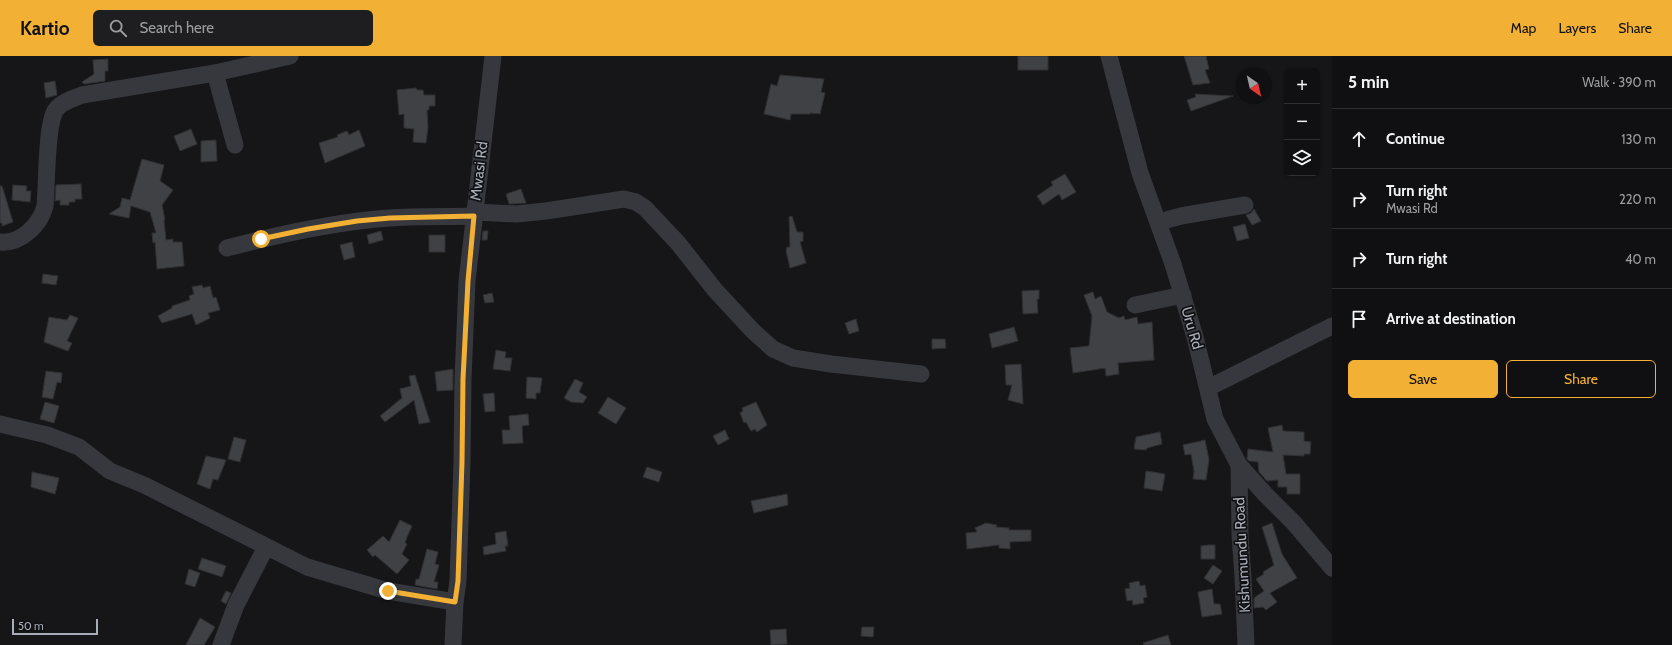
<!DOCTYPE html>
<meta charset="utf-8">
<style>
:root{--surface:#101012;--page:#1e1e20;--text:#f1f3f6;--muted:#9c9d9f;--line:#303032;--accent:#f2b134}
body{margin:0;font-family:Cabin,sans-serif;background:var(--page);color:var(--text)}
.controls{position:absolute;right:12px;top:12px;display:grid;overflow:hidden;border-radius:6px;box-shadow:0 1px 3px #0004}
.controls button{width:36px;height:36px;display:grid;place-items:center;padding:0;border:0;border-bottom:1px solid var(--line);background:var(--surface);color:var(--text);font:20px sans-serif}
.compass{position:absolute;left:1236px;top:12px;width:36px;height:36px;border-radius:50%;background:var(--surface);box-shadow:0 1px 3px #0004;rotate:146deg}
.scale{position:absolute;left:12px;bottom:10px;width:86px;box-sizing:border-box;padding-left:4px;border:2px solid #a8adb8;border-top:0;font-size:11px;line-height:14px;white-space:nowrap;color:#a8adb8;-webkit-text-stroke:3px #111113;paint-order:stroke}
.stop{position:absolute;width:12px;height:12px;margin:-9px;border:3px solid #f2b134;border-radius:50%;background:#fff}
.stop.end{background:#f2b134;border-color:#fff;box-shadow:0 1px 4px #0008}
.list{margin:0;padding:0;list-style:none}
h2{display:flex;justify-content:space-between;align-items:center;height:52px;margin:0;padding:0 16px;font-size:17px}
h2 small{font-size:13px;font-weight:400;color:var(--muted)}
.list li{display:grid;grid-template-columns:26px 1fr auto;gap:12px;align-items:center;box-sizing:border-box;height:60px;padding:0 16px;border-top:1px solid var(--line)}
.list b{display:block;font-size:15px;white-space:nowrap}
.list p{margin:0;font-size:13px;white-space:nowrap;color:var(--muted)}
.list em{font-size:13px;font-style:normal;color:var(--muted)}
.actions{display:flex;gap:8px;padding:12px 16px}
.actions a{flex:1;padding:9px 0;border:1px solid var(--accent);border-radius:6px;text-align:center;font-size:14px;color:var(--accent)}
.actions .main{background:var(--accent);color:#111}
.icon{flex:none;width:22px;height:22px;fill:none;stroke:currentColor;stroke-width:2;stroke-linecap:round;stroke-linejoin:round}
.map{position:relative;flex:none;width:1332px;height:589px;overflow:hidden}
header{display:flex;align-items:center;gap:24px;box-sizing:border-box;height:56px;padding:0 20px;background:var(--accent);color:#111}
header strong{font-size:19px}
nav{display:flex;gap:22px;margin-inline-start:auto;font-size:14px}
.search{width:280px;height:36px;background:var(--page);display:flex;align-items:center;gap:10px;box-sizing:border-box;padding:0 14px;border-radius:6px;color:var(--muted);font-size:15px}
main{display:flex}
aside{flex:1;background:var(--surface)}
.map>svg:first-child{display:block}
.building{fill:#404145;stroke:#303034}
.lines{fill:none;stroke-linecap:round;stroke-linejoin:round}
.minor{stroke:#37383d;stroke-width:17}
.route{stroke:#f2b134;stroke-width:5}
.labels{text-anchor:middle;stroke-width:3.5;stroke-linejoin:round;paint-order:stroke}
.street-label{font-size:15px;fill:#a8adb8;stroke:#111113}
</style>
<header>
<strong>Kartio</strong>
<div class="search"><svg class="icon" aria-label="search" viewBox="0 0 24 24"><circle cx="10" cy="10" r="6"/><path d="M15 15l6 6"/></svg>Search here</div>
<nav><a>Map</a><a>Layers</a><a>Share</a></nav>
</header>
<main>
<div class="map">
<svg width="1332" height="589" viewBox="0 0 1332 589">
<rect width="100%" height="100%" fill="#161618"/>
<g class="building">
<rect x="1018" y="0" width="30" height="14"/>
<polygon points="1184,0 1206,0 1209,13 1205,14 1210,27 1193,29"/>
<polygon points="108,3 108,15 105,15 105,25 84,28 82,26 94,18 93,4"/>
<polygon points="780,19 824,23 821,36 825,37 820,58 810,57 810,58 791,58 790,64 764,58 771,28 777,30"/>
<polygon points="55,25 57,39 46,42 44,27"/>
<polygon points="416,32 417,34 423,34 424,39 435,39 435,50 429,50 429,54 427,54 428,71 426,87 413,86 414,73 404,72 404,58 399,59 397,34"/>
<polygon points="1195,38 1233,40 1191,55 1187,44 1196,41"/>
<polygon points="191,73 197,88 180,95 174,80"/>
<polygon points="359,74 365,90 325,107 319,87 338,81 337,79 347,75 349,79"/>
<polygon points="216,84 217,105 201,106 201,85"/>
<polygon points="142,103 164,109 160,125 173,134 162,149 165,164 164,164 166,184 173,183 173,186 182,186 184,210 157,213 155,186 153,187 152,177 156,177 150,156 131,150 129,162 109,158 120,151 122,142 130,144"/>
<polygon points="1065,118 1076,136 1062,144 1059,138 1043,149 1037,140 1053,129 1051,126"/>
<polygon points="81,128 82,143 75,143 75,146 69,146 69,149 60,149 60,144 55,145 56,129"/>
<polygon points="13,129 27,130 26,135 31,135 30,146 12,144"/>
<polygon points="0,130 2,130 13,166 2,170 2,167 0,167"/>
<polygon points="521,133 526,147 509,148 506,138"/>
<polygon points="1254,153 1261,165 1252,169 1246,159 1251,157"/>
<polygon points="792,160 797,176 803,176 803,185 800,186 806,207 790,212 786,195 787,191 790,191 789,161"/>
<polygon points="1245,168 1249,182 1237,185 1233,171"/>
<polygon points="381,175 383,184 369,188 367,179"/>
<polygon points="483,175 488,175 487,184 482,184"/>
<rect x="429" y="179" width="16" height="17"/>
<polygon points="352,186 355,201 344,204 340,189"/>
<polygon points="43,218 58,220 56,229 42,227"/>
<polygon points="202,229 203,232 210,230 213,242 216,241 220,254 208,257 210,262 196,269 192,258 162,267 158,260 172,252 172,250 190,244 189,240 194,238 192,231"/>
<polygon points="1039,234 1039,243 1037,243 1038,257 1023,258 1022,235"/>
<polygon points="1093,236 1095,243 1101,240 1107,256 1119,262 1124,260 1125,264 1137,261 1138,268 1152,266 1154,304 1118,307 1119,318 1106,320 1105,312 1073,317 1070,292 1089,290 1092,260 1084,239"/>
<polygon points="492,237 494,246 485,247 483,239"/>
<polygon points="70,259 78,262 67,285 72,287 68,295 44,286 49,261 67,264"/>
<polygon points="856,263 859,275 849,278 845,267"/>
<polygon points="1014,271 1018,285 992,292 989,278"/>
<polygon points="932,283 945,283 946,292 932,293"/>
<polygon points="496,294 506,296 505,302 512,302 510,315 493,313"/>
<polygon points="1021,308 1023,348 1008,344 1012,329 1006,329 1005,309"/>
<polygon points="453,313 453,334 437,335 435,316"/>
<polygon points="46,315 62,317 61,327 57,326 53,343 42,341"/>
<polygon points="415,319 430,366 419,368 414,344 385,366 380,360 402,342 400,333 411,330 409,320"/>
<polygon points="527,321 542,322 540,337 536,337 536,343 526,342"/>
<polygon points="575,323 583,327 579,336 587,341 583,347 571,346 564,342"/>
<polygon points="494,337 495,355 485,356 483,338"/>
<polygon points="608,341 626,352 616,368 598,357"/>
<polygon points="45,346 59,350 54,367 40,363"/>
<polygon points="756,346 767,369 757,376 755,373 751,375 746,366 744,367 740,357 743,355 742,352"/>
<polygon points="528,358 529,369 522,370 523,387 503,388 502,374 510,374 509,360"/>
<polygon points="1282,369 1283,375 1304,376 1304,385 1311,386 1310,398 1304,398 1304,400 1283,399 1286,418 1300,418 1300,438 1287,438 1287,431 1278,431 1278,424 1267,425 1259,416 1258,406 1249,405 1247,403 1248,393 1273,396 1268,372"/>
<polygon points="725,374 729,383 718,389 713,380"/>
<polygon points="1160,376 1162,388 1147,392 1146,394 1134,393 1136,381"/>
<polygon points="234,381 246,384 240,406 228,403"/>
<polygon points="1205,384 1209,404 1206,424 1193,423 1194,415 1191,398 1185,399 1183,389"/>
<polygon points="206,400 226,404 218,424 213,423 210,433 197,428"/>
<polygon points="647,411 662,416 659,426 643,421"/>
<polygon points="1146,415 1165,418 1162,435 1144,432"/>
<polygon points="32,416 59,422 55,438 31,431"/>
<polygon points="787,438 788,449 754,457 751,445"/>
<polygon points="400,464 412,470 407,481 405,487 407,488 402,498 409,504 397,518 375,499 373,501 367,494 383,480 389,486"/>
<polygon points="986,467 997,469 996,471 1009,472 1009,474 1031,474 1031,485 1010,486 1010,493 999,492 999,489 967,493 966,477 977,476 975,472"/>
<polygon points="1272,467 1282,498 1297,522 1270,537 1277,546 1266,554 1263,551 1254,552 1254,542 1264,535 1256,523 1264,518 1263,516 1274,509 1262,471"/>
<polygon points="506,475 508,490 505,490 506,495 484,499 483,491 496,488 495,477"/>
<polygon points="1208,489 1215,489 1215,503 1201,503 1201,490"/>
<polygon points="427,493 438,496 435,508 439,509 434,526 438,526 437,533 415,529 416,523 419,523"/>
<polygon points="202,502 226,510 222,521 198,513"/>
<polygon points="1213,509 1222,515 1213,528 1204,522"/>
<polygon points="189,513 200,517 195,531 185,528"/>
<polygon points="1139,525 1140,530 1145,529 1147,541 1143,542 1144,547 1133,549 1132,544 1127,545 1125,533 1130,532 1129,527"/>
<polygon points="1212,533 1214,548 1220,548 1222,558 1202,561 1198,536"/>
<polygon points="226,535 231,537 226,548 221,545"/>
<polygon points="200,562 215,571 204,589 186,589"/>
<polygon points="862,571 874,571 873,581 861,580"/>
<polygon points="786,573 787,588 771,589 770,574"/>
<polygon points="1168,579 1171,589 1144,589 1143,587"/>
</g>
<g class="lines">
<g class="minor">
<polyline points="1109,0 1140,117 1173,208 1195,281 1215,363 1239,409 1265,438 1294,467 1332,512"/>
<polyline points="215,17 235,89"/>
<polyline points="474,156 517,158 546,155 624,143 636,146 645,152 678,187 715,234 753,275 773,293 793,302 831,308 921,318"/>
<polyline points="1159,166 1181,160 1245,149"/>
<path d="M0,186C21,188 40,169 45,150C47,129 46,71 55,55C60,46 73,43 82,39L215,17L290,0"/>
<path d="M227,192C280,178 334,166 389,162C417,160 446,161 474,160"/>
<polyline points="1135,249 1183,239"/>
<polyline points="1208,332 1332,270"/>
<polyline points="0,368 47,379 79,391 110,415 144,429 307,511 388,535 455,546"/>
<polyline points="1239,409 1240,479 1243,521 1246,589"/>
<polyline points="221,589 236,549 266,491"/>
<polyline points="453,589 455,546 458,525 462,406 463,323 467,225 493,0"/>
</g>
</g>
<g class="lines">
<polyline class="route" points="261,183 308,173 357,165 390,162 474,160 468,225 463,323 462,406 458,525 455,546 388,535"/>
</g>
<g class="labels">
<g class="street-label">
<text transform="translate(479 115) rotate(-83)" y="5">Mwasi Rd</text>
<text transform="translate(1192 272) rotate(74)" y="5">Uru Rd</text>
<text transform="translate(1242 499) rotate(-93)" y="5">Kishumundu Road</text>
</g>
</g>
</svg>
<div class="controls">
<button>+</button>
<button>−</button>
<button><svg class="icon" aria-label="layers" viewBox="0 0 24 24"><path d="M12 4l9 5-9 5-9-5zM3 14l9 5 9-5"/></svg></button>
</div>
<svg class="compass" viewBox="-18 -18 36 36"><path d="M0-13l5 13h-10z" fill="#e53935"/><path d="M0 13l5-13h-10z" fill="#9c9d9f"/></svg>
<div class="scale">50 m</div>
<div class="stop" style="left:261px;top:183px"></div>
<div class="stop end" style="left:388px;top:535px"></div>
</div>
<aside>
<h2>5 min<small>Walk · 390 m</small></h2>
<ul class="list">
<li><svg class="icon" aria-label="ahead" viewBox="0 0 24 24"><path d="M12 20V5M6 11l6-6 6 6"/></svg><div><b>Continue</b></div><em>130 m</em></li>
<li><svg class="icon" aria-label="right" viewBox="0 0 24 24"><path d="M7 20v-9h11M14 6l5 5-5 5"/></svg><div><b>Turn right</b><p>Mwasi Rd</p></div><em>220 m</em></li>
<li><svg class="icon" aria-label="right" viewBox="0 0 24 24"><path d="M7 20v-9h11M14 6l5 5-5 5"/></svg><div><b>Turn right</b></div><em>40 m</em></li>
<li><svg class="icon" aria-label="arrive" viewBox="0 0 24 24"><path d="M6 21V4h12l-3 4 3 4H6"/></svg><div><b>Arrive at destination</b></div></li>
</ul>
<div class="actions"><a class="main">Save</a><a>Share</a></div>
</aside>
</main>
